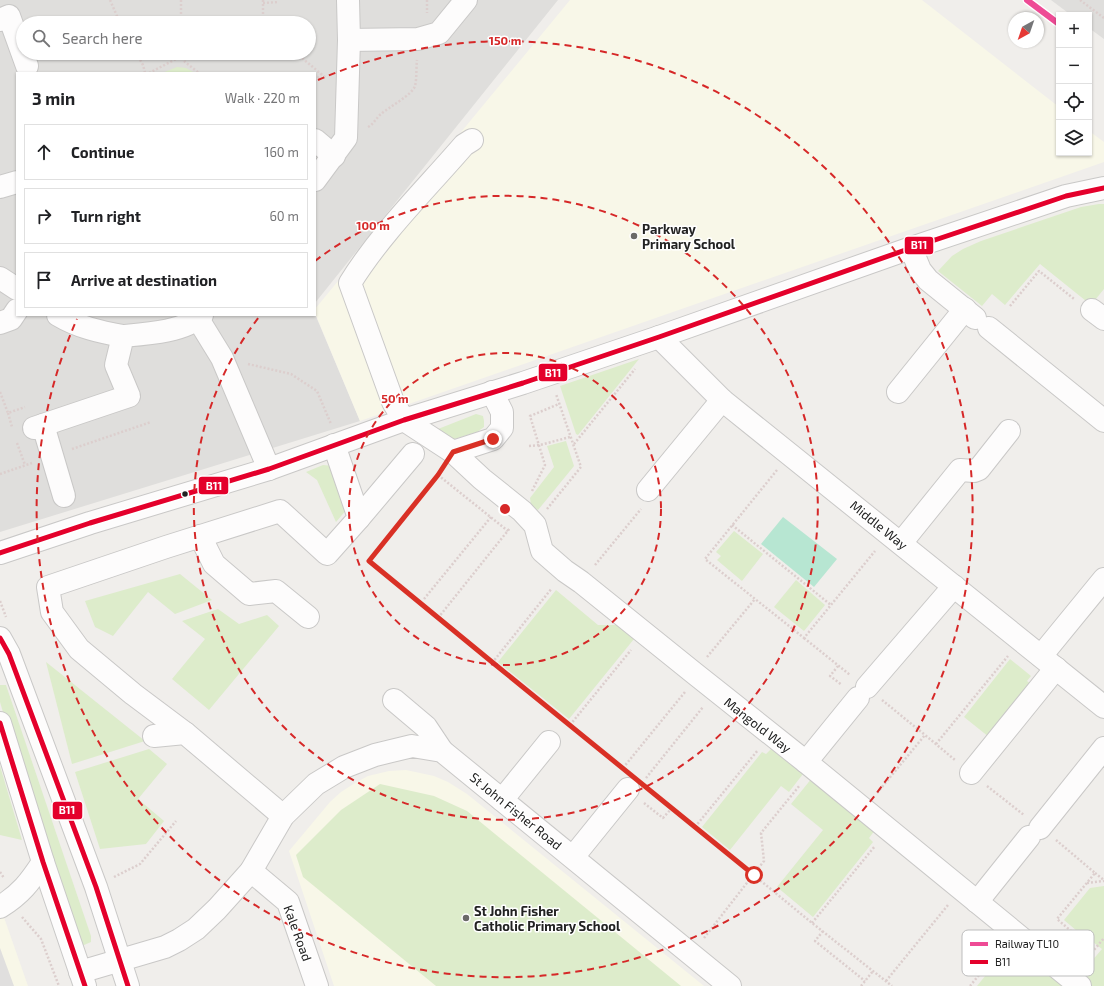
<!DOCTYPE html>
<meta charset="utf-8">
<style>
:root{--surface:#fff;--page:#f6f6f6;--text:#202124;--muted:#757577;--line:#e0e0e0}
body{margin:0;font-family:"Exo 2",sans-serif;background:var(--page);color:var(--text)}
.controls{position:absolute;right:12px;top:12px;display:grid;overflow:hidden;border-radius:0px;box-shadow:0 1px 3px #0004}
.controls button{width:36px;height:36px;display:grid;place-items:center;padding:0;border:0;border-bottom:1px solid var(--line);background:var(--surface);color:var(--text);font:20px sans-serif}
.compass{position:absolute;left:1008px;top:12px;width:36px;height:36px;border-radius:50%;background:var(--surface);box-shadow:0 1px 3px #0004;rotate:220deg}
.stop{position:absolute;width:12px;height:12px;margin:-9px;border:3px solid #d93025;border-radius:50%;background:#fff}
.stop.end{background:#d93025;border-color:#fff;box-shadow:0 1px 4px #0008}
.list{margin:0;padding:0;list-style:none}
h2{display:flex;justify-content:space-between;align-items:center;height:52px;margin:0;padding:0 16px;font-size:17px}
h2 small{font-size:13px;font-weight:400;color:var(--muted)}
.list li{display:grid;grid-template-columns:26px 1fr auto;gap:12px;align-items:center;box-sizing:border-box;height:56px;margin:0 8px 8px;padding:0 8px;border:1px solid var(--line);border-radius:0px}
.list b{display:block;font-size:15px;white-space:nowrap}
.list em{font-size:13px;font-style:normal;color:var(--muted)}
.icon{flex:none;width:22px;height:22px;fill:none;stroke:currentColor;stroke-width:2;stroke-linecap:round;stroke-linejoin:round}
.map{position:relative;flex:none;width:1104px;height:986px;overflow:hidden}
.search{position:absolute;background:var(--surface);box-shadow:0 1px 3px #0004;left:16px;top:16px;width:300px;height:44px;display:flex;align-items:center;gap:10px;box-sizing:border-box;padding:0 14px;border-radius:22px;color:var(--muted);font-size:15px}
.panel{position:absolute;background:var(--surface);box-shadow:0 1px 3px #0004;left:16px;top:72px;width:300px;height:244px;border-radius:0px}
.map>svg:first-child{display:block}
.residential{fill:#dfdedc;fill-rule:evenodd}
.education{fill:#f8f7e8}
.grass{fill:#ddeccb}
.pitch{fill:#b7e6d2}
.parking{fill:#e0dfde}
.lines{fill:none;stroke-linecap:round;stroke-linejoin:round}
.minor-casing{stroke:#c9c8c7;stroke-width:24}
.path{stroke:#dccecd;stroke-width:2.5;stroke-dasharray:2 2;stroke-linecap:butt}
.minor{stroke:#fdfcfc;stroke-width:22}
.bus-1-casing{stroke:#fff;stroke-width:8}
.bus-1{stroke:#e4002b;stroke-width:5}
.rail-1-casing{stroke:#fff;stroke-width:9}
.rail-1{stroke:#ee4b95;stroke-width:6}
.route{stroke:#d93025;stroke-width:5}
.ring{fill:none;stroke:#d62828;stroke-width:2;stroke-dasharray:7 5}
.poi-dot{fill:#6a6968;stroke:#fff;stroke-width:1.5}
.bus-dot{fill:#222;stroke:#fff;stroke-width:1.5}
.labels{text-anchor:middle;stroke-width:3;stroke-linejoin:round;paint-order:stroke}
.poi-label{font-size:13px;font-weight:bold;fill:#222;stroke:#fff;text-anchor:start}
.street-label{font-size:13px;fill:#222;stroke:#fff}
.key{fill:#fff;stroke:#bdbdbd;stroke-width:1}
.key-label{font-size:11px;fill:#222}
.centre{fill:#d62828;stroke:#fff;stroke-width:2}
.ring-label{font-size:12px;text-anchor:middle;font-weight:bold;fill:#d62828;stroke:#fff;stroke-width:3;stroke-linejoin:round;paint-order:stroke}
.line-badge{stroke:#fff;stroke-width:1.5}
.badge-label{font-size:11px;text-anchor:middle;font-weight:bold;fill:#fff}
</style>
<div class="map">
<svg width="1104" height="986" viewBox="0 0 1104 986">
<rect width="100%" height="100%" fill="#f0eeeb"/>
<g class="residential">
<path d="M0,0H558L315,303V73H17V315L315,314L360,421L0,532ZM23,23H309V53H23Z"/>
<polygon points="1051,0 1104,0 1104,39 1089,28 1089,15 1071,15"/>
</g>
<g class="education">
<polygon points="570,0 922,0 1059,107 1059,153 1089,153 1089,131 1104,142 1104,162 360,421 315,313 315,309"/>
<polygon points="406,770 434,776 448,782 467,794 704,986 334,986 289,851 330,802 341,792 355,783 368,776 389,771"/>
<polygon points="0,906 28,986 0,986"/>
</g>
<g class="grass">
<polygon points="177,67 186,68 195,73 162,73"/>
<polygon points="1099,204 1104,204 1104,289 1091,305 1040,264 1005,305 992,294 982,306 938,271 952,256 963,249 981,241 1081,207"/>
<polygon points="639,359 578,435 576,434 560,386"/>
<polygon points="476,414 483,416 484,421 484,427 477,432 451,440 433,431"/>
<polygon points="566,441 574,466 538,510 531,505 530,498 554,467 547,446"/>
<polygon points="323,465 333,466 347,509 336,522 317,480 306,472"/>
<polygon points="734,531 763,554 742,581 717,560 721,556 716,552"/>
<polygon points="180,574 212,600 175,614 148,592 113,636 95,627 85,601"/>
<polygon points="796,580 825,605 804,631 774,607"/>
<polygon points="556,590 598,625 617,625 634,639 569,719 498,662"/>
<polygon points="218,609 239,624 267,615 279,626 209,710 172,679 205,639 182,621"/>
<polygon points="1010,659 1031,676 1027,681 1031,684 989,737 964,717"/>
<polygon points="46,662 145,741 72,764"/>
<polygon points="0,685 6,685 91,936 91,942 84,945 78,943 18,763 0,702"/>
<polygon points="149,749 167,764 138,799 164,821 146,844 100,849 75,772"/>
<polygon points="771,749 803,774 789,792 781,786 730,850 702,827 762,752 766,754"/>
<polygon points="0,766 3,776 22,840 0,835"/>
<polygon points="812,778 875,830 869,838 873,842 813,917 777,887 823,830 791,804"/>
<polygon points="380,784 434,796 467,811 681,986 436,986 303,877 296,855 341,810"/>
<polygon points="1104,886 1104,986 1088,986 1086,985 1085,969 1102,949 1093,942 1073,967 1058,955 1077,931 1064,920 1090,888"/>
<polygon points="1012,943 1063,986 977,986"/>
</g>
<polygon class="pitch" points="783,517 837,559 814,587 761,544"/>
<polygon class="parking" points="0,948 14,986 0,986"/>
<g class="lines">
<defs>
<g id="minor">
<polyline points="0,20 9,16 27,66"/>
<polyline points="349,40 418,39 439,33 466,0"/>
<polyline points="315,140 334,156"/>
<path d="M472,140L464,145C426,189 381,233 350,283L393,402L404,420L453,452L493,439L502,428V412L492,392"/>
<polyline points="315,180 346,138 349,40 348,0"/>
<polyline points="0,187 17,182"/>
<polyline points="911,248 920,270 928,280 975,318"/>
<polyline points="0,278 17,289"/>
<polyline points="1092,310 1104,319"/>
<path d="M58,315C78,327 100,332 123,336"/>
<polyline points="198,319 222,358 269,469"/>
<polyline points="0,323 11,319 17,310"/>
<polyline points="989,328 1104,421"/>
<polyline points="659,337 722,400 1104,707"/>
<polyline points="898,392 965,309"/>
<polyline points="43,425 64,496"/>
<path d="M34,428L129,396L116,365L123,336C147,334 184,332 202,315"/>
<polyline points="453,452 482,479 522,511 535,525 542,551 565,571 581,582 694,673 806,762 1080,986"/>
<polyline points="648,490 722,400"/>
<polyline points="359,518 413,454"/>
<polyline points="200,536 214,564 249,594 276,591 308,617"/>
<polyline points="901,543 960,470 974,471 979,469 1009,431"/>
<polyline points="0,553 90,523 269,469 404,420 523,383 659,337 911,248 1066,196 1104,188"/>
<polyline points="0,638 9,654 96,887 128,986"/>
<polyline points="1041,656 1104,579"/>
<polyline points="867,687 954,586"/>
<polyline points="394,700 426,727 442,751"/>
<polyline points="0,723 43,862 85,986"/>
<polyline points="185,733 133,694 79,649 52,612 48,587 166,547 280,511 327,554 359,518 334,445"/>
<polyline points="154,736 185,733 283,816"/>
<polyline points="806,762 858,698"/>
<polyline points="971,773 1056,668"/>
<polyline points="502,800 549,742"/>
<polyline points="1040,828 1104,748"/>
<polyline points="573,857 628,789"/>
<polyline points="251,871 288,902 317,986"/>
<polyline points="977,902 1029,837"/>
<path d="M0,907C21,894 30,882 43,862"/>
<polyline points="80,972 165,947 179,940 196,929 217,909 251,871 283,816 316,784 344,767 375,755 412,746 442,751 730,986"/>
</g>
</defs>
<use href="#minor" class="minor-casing"/>
<g class="path">
<polyline points="110,0 120,23"/>
<polyline points="181,0 181,23"/>
<polyline points="263,0 263,23"/>
<polyline points="427,0 427,13"/>
<polyline points="1080,0 1104,18"/>
<polyline points="263,3 279,2"/>
<polyline points="136,53 143,65 145,73"/>
<polyline points="182,53 185,62 199,73"/>
<polyline points="296,53 326,78"/>
<polyline points="149,73 182,56"/>
<polyline points="315,81 321,74"/>
<path d="M368,127C374,124 376,118 381,114C389,107 412,95 415,86C417,78 416,68 417,60"/>
<polyline points="1010,306 1039,271 1074,299"/>
<polyline points="248,364 291,374 317,391 331,424"/>
<polyline points="0,392 8,413 25,407"/>
<polyline points="8,413 12,427"/>
<polyline points="17,443 25,465"/>
<polyline points="574,444 635,369"/>
<polyline points="529,446 540,445 570,437"/>
<polyline points="72,449 151,422"/>
<polyline points="777,470 705,559 804,638 875,551"/>
<polyline points="441,471 369,561 492,663 623,768"/>
<polyline points="0,474 32,463"/>
<polyline points="438,475 508,531"/>
<polyline points="532,491 545,465 530,416 559,404"/>
<polyline points="547,509 581,467 556,394"/>
<polyline points="732,525 831,605"/>
<polyline points="595,565 641,509"/>
<polyline points="424,599 491,517"/>
<polyline points="0,601 6,617"/>
<polyline points="438,618 510,528"/>
<polyline points="804,638 850,675"/>
<polyline points="707,657 755,599"/>
<polyline points="492,663 552,588"/>
<polyline points="838,666 830,676 842,685"/>
<polyline points="882,700 925,735"/>
<polyline points="570,725 631,650"/>
<polyline points="936,744 1008,656"/>
<polyline points="623,768 685,692"/>
<polyline points="646,778 703,707"/>
<polyline points="987,786 1024,815"/>
<polyline points="649,789 812,923 892,986"/>
<polyline points="877,793 925,735 955,760"/>
<polyline points="644,803 663,818 672,808"/>
<polyline points="695,827 758,750"/>
<polyline points="1056,840 1095,873 1057,919 1071,931 1061,943"/>
<polyline points="0,872 4,878"/>
<polyline points="1095,873 1104,880"/>
<polyline points="114,877 140,864 176,821"/>
<polyline points="1087,883 1104,881"/>
<polyline points="22,917 41,939 59,986"/>
<polyline points="812,923 875,846"/>
<polyline points="823,931 815,941 865,981"/>
<polyline points="704,938 764,861 761,833 800,785"/>
<polyline points="1084,962 1104,938"/>
<polyline points="886,981 948,905"/>
<polyline points="861,986 873,971"/>
<polyline points="970,986 1001,948"/>
</g>
<use href="#minor" class="minor"/>
<defs>
<g id="bus-1">
<polyline points="0,553 90,523 269,469 404,420 523,383 659,337 911,248 1066,196 1104,188"/>
<polyline points="0,638 9,654 96,887 128,986"/>
<polyline points="0,723 43,862 85,986"/>
</g>
</defs>
<use href="#bus-1" class="bus-1-casing"/>
<use href="#bus-1" class="bus-1"/>
<defs>
<polyline id="rail-1" points="1027,0 1059,24"/>
</defs>
<use href="#rail-1" class="rail-1-casing"/>
<use href="#rail-1" class="rail-1"/>
</g>
<g class="lines">
<polyline class="route" points="493,439 453,452 438,475 369,561 492,662 754,875"/>
</g>
<g class="ring">
<circle cx="505" cy="509" r="156"/>
<path d="M315 261A312 312 0 1 1 259 317"/>
<path d="M318 80A468 468 0 1 1 77 319"/>
</g>
<g class="poi-dot">
<circle cx="634" cy="236" r="4"/>
<circle cx="466" cy="918" r="4"/>
</g>
<circle class="bus-dot" cx="185" cy="494" r="3.5"/>
<g class="labels">
<g class="poi-label">
<text x="642" y="234">Parkway<tspan x="642" dy="15">Primary School</tspan></text>
<text x="474" y="916">St John Fisher<tspan x="474" dy="15">Catholic Primary School</tspan></text>
</g>
<g class="street-label">
<text transform="translate(879 525) rotate(39)" y="5">Middle Way</text>
<text transform="translate(758 725) rotate(38)" y="5">Mangold Way</text>
<text transform="translate(516 811) rotate(39)" y="5">St John Fisher Road</text>
<text transform="translate(298 933) rotate(70)" y="5">Kale Road</text>
</g>
</g>
<rect x="962" y="930" width="132" height="46" rx="6" class="key"/>
<rect x="970" y="942" width="18" height="4" fill="#ee4b95"/>
<rect x="970" y="960" width="18" height="4" fill="#e4002b"/>
<g class="key-label">
<text x="995" y="948">Railway TL10</text>
<text x="995" y="966">B11</text>
</g>
<circle cx="505" cy="509" r="6" class="centre"/>
<g class="ring-label">
<text x="505" y="45">150 m</text>
<text x="373" y="230">100 m</text>
<text x="395" y="403">50 m</text>
</g>
<g class="line-badge">
<rect x="904" y="236" width="30" height="19" rx="4" fill="#e4002b"/>
<rect x="538" y="363" width="30" height="19" rx="4" fill="#e4002b"/>
<rect x="198" y="476" width="31" height="19" rx="4" fill="#e4002b"/>
<rect x="52" y="801" width="31" height="19" rx="4" fill="#e4002b"/>
</g>
<g class="badge-label">
<text x="919" y="249">B11</text>
<text x="553" y="377">B11</text>
<text x="214" y="490">B11</text>
<text x="67" y="814">B11</text>
</g>
</svg>
<div class="controls">
<button>+</button>
<button>−</button>
<button><svg class="icon" aria-label="locate" viewBox="0 0 24 24"><circle cx="12" cy="12" r="6"/><path d="M12 2v4M12 18v4M2 12h4M18 12h4"/></svg></button>
<button><svg class="icon" aria-label="layers" viewBox="0 0 24 24"><path d="M12 4l9 5-9 5-9-5zM3 14l9 5 9-5"/></svg></button>
</div>
<svg class="compass" viewBox="-18 -18 36 36"><path d="M0-13l5 13h-10z" fill="#e53935"/><path d="M0 13l5-13h-10z" fill="#757577"/></svg>
<div class="stop" style="left:754px;top:875px"></div>
<div class="stop end" style="left:493px;top:439px"></div>
<div class="search"><svg class="icon" aria-label="search" viewBox="0 0 24 24"><circle cx="10" cy="10" r="6"/><path d="M15 15l6 6"/></svg>Search here</div>
<section class="panel">
<h2>3 min<small>Walk · 220 m</small></h2>
<ul class="list">
<li><svg class="icon" aria-label="ahead" viewBox="0 0 24 24"><path d="M12 20V5M6 11l6-6 6 6"/></svg><div><b>Continue</b></div><em>160 m</em></li>
<li><svg class="icon" aria-label="right" viewBox="0 0 24 24"><path d="M7 20v-9h11M14 6l5 5-5 5"/></svg><div><b>Turn right</b></div><em>60 m</em></li>
<li><svg class="icon" aria-label="arrive" viewBox="0 0 24 24"><path d="M6 21V4h12l-3 4 3 4H6"/></svg><div><b>Arrive at destination</b></div></li>
</ul>
</section>
</div>
